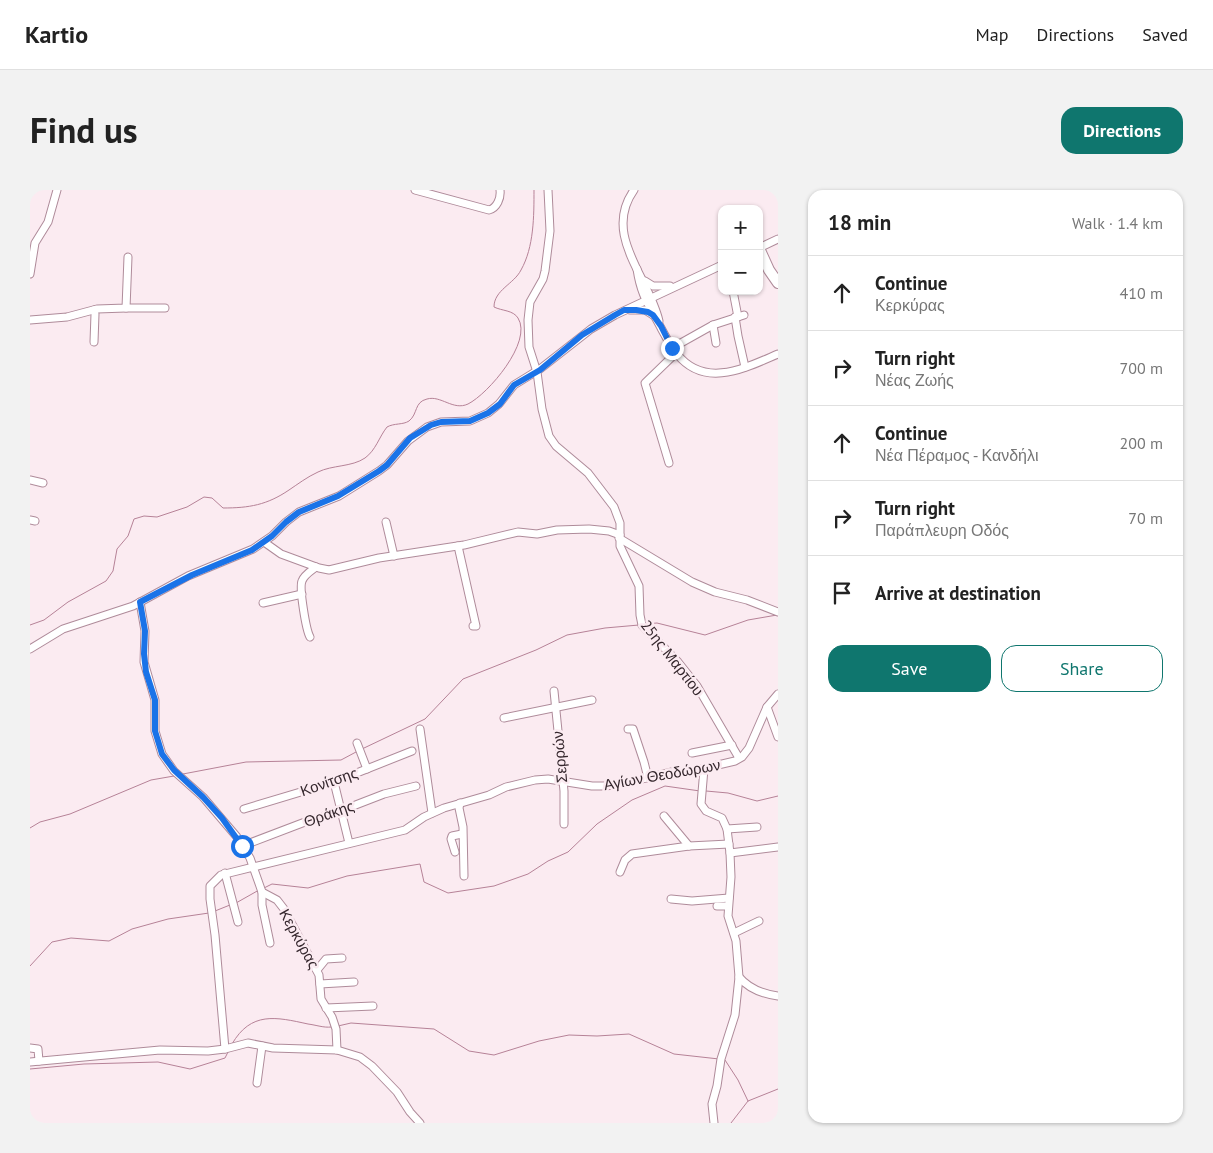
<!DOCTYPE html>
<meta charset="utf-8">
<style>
:root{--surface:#fff;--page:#f2f2f2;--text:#222;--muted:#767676;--line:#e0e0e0;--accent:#0f766e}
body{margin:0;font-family:"PT Sans",sans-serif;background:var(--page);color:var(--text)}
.controls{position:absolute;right:15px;top:15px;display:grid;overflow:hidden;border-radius:10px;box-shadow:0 1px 4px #0004}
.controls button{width:45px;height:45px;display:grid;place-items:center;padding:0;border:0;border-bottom:1px solid var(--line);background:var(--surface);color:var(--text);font:25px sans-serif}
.stop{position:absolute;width:15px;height:15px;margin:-11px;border:4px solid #1a73e8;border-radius:50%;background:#fff}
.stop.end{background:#1a73e8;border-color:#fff;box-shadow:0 1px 5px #0008}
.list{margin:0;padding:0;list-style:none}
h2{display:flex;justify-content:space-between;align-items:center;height:65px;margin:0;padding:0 20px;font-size:21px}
h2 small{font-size:16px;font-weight:400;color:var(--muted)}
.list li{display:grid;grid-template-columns:32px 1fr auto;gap:15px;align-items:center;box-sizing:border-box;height:75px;padding:0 20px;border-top:1px solid var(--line)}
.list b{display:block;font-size:19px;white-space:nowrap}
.list p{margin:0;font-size:16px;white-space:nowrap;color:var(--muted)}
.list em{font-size:16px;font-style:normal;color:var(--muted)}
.actions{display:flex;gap:10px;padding:15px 20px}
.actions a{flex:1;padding:11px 0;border:1px solid var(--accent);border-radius:15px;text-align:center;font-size:18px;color:var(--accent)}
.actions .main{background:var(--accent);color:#fff}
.icon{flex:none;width:28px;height:28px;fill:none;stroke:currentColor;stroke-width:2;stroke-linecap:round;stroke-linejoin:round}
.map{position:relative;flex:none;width:748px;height:933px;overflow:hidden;border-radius:15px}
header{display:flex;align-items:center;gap:30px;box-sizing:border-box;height:70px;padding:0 25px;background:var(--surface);border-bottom:1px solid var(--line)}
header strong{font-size:24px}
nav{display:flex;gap:28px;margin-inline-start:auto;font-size:18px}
.intro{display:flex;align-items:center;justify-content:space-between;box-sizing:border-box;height:120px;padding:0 30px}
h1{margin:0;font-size:35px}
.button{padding:12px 22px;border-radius:15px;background:var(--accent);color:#fff;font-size:18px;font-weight:700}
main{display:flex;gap:30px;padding:0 30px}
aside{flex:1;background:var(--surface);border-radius:15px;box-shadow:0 1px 4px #0004}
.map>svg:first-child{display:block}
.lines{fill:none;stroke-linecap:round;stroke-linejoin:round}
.stream{stroke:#b68297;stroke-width:1}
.minor-casing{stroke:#af8b9a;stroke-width:9}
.highway-casing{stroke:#af8b9a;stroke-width:12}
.minor{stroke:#fff;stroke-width:7}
.highway{stroke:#fff;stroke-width:10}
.route{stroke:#1a73e8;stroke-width:6}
.labels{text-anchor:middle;stroke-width:5;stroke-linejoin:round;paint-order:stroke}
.street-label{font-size:15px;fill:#35272d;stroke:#fbebf1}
</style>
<header>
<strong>Kartio</strong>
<nav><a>Map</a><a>Directions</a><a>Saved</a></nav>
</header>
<div class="intro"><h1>Find us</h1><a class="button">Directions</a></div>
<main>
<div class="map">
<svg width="748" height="933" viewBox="0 0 748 933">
<rect width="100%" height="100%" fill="#fbebf1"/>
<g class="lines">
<g class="stream">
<polyline points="616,434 627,433 675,445 718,430 747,425"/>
<path d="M0,435L14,430L38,412L76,391L83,381L87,359L98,346L104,329L114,326L127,327L157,317L174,307L182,308L193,318C219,318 237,315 259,300C268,294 277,287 288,282C302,275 322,277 335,268C346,260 349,247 357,237C364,233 373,235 379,231C388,224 384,212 397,209C411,205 423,221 438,214C458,204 503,152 488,128C483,120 472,121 464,117C464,100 484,94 491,80C504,57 504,26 504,0"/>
<polyline points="332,559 395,529 433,489 506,460 537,445 575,438 609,435"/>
<polyline points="153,584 216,572 311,570 326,562"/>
<polyline points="676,601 698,603 727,611 748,606"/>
<polyline points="0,638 10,632 40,624 121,590 144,586"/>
<polyline points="234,698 242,694 278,698 317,686 390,674 394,692 418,703 464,696 498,684 518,671 538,662 567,634 602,610 635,596 670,601"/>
<polyline points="206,713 229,700"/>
<polyline points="185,721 200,715"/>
<polyline points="0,776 22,752 41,748 79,751 102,739 138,729 179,723"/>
<polyline points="308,836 321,833 404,839 439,861 464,865 509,851 539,845 567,846 599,844 644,864 689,869"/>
<path d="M202,854C221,821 246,827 278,834C286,835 294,838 301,837"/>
<polyline points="693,869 695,870 708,890 718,911"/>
<polyline points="0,879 54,874 128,872 160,879 195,868 198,862"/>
<polyline points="701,933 718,911 748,899"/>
</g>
<defs>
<g id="minor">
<path d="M385,0L459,20C467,18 471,8 470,0"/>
<polyline points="518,0 520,41 515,81 513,89 500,112 498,130 499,157 507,182 512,219 519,246 526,256 558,283 584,317 590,333 590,356 609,396 610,425 612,435 648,472 667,496 709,568"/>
<path d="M604,0C572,45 619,87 629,131"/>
<polyline points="729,58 748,49"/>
<path d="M607,79C611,106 619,115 631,138C636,147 640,156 647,164C675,199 715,178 748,164"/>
<polyline points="0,84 5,53 18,32 27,0"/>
<polyline points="615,91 623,96 640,96"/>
<polyline points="703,101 708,127"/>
<polyline points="96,118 135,118"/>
<polyline points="600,120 615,120 623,125"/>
<polyline points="705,127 708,146 715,177"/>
<polyline points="0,130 37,127 67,119 96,118 98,67"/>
<polyline points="683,135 686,153"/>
<polyline points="64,152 65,124 64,120"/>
<polyline points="642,158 683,135 714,125"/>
<polyline points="639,273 615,193 646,163"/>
<polyline points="0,290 13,293"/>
<polyline points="0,330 5,331"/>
<polyline points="356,332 364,366"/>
<polyline points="589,348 662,392 685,402 717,410 748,422"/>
<polyline points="234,352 251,364 289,378 299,380 349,368 434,355 488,342 507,344 527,340 559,339 579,341 590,345"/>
<polyline points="428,356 446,436 443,436"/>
<polyline points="110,412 115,441 114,472 125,510 125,541 132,564 144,581 173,607 207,647 220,668 232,702 247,710 254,719 289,785 291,809 302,827 306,839 307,860"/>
<polyline points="233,413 272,404"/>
<path d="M280,447C276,440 269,398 272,391C274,385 281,381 286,377"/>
<polyline points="0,459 33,439 103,416 158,386 223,359 242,346 256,332 269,322 309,306 349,281 357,275 378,251 397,237 411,232 440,231 458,223 469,214 484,195 510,179 561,139 585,125 692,75"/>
<polyline points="524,501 534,601 534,634"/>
<polyline points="737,517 748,547"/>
<polyline points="474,528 562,510"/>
<polyline points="390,539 402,623"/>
<polyline points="598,539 603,539 614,572 618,588"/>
<polyline points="327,553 337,579"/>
<polyline points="662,563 702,555"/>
<polyline points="674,579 671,614 676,621 692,628 697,639 700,663 701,687 698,726 706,751 709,787 705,825 691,869 687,896 682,914 684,933"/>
<polyline points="304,592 319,653"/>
<polyline points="430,613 429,618 433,637 434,686"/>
<polyline points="214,619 304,592 382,561"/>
<polyline points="634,626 659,656"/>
<polyline points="697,639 727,637"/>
<polyline points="212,656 275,632 310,621 354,604 386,596"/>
<polyline points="425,662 421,649 422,646 432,644"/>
<polyline points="700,663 748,657"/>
<polyline points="590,682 595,670 602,664 659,656 699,654"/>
<polyline points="195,683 208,732"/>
<polyline points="232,702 232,715 240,753"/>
<polyline points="641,709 662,711 699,708"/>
<polyline points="687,716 698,716"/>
<polyline points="704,743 729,731"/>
<polyline points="287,780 296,769 312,768"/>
<path d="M709,787C719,799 733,804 748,806"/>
<polyline points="290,794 324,792"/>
<polyline points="296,818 343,816"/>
<polyline points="0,858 8,859 9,871"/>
<polyline points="195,859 185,745 180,709 180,696 191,685 375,640 394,627 414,618 459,605 476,597 505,590 518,589 562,596 576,596 600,592 641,582 662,581 705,571 712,567 719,558 737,517 748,504"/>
<polyline points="0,872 130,860 178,861 195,859 218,853 243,858 307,860 330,867 342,876 367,902 380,922 390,933"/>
<polyline points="227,893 232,856"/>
</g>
<polyline id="highway" points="729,58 739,80 748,93"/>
</defs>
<use href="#minor" class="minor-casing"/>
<use href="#highway" class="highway-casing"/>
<use href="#minor" class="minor"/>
<use href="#highway" class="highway"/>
</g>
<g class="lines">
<polyline class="route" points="212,656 192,628 173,607 144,580 132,564 125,541 125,510 116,482 114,464 115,441 110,412 162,385 222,360 242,346 256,332 269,322 308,306 349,281 357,275 380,248 401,235 411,232 440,231 458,223 470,214 484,195 510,180 552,145 585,125 594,120 606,120 618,122 623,125 631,136 642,158"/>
</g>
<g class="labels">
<g class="street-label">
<text transform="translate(642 468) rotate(52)" y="5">25ης Μαρτίου</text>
<text transform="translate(530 567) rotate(-95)" y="5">Σερρών</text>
<text transform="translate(632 585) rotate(-10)" y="5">Αγίων Θεοδώρων</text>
<text transform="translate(299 592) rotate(-19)" y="5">Κονίτσης</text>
<text transform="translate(299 624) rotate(-19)" y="5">Θράκης</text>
<text transform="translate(269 749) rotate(61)" y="5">Κερκύρας</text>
</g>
</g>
</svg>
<div class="controls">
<button>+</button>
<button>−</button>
</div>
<div class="stop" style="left:212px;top:656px"></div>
<div class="stop end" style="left:642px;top:158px"></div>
</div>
<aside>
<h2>18 min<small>Walk · 1.4 km</small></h2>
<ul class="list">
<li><svg class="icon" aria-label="ahead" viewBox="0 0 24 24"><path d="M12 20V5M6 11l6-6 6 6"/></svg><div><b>Continue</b><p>Κερκύρας</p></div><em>410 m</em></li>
<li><svg class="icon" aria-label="right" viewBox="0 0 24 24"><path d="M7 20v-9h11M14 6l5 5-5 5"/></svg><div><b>Turn right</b><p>Νέας Ζωής</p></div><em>700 m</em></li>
<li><svg class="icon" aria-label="ahead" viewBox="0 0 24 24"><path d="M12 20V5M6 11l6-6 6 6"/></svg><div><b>Continue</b><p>Νέα Πέραμος - Κανδήλι</p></div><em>200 m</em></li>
<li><svg class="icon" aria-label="right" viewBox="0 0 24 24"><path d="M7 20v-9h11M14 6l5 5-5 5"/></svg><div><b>Turn right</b><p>Παράπλευρη Οδός</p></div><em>70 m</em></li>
<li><svg class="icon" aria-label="arrive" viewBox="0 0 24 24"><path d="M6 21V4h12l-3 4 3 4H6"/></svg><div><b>Arrive at destination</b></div></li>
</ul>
<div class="actions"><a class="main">Save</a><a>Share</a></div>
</aside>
</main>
